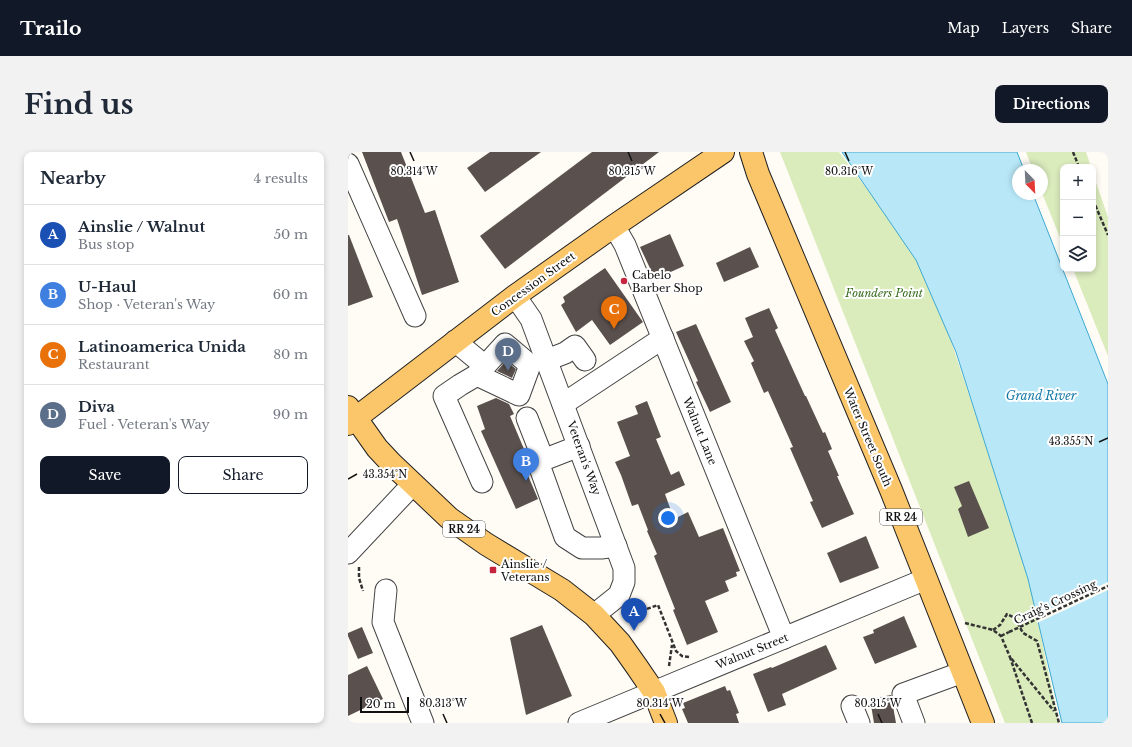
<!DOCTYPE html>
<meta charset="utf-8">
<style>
:root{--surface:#fff;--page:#f2f2f3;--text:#1f2937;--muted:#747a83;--line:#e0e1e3;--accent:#111827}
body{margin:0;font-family:"Libre Baskerville",serif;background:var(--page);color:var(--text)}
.controls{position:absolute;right:12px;top:12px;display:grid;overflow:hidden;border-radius:8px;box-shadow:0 2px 6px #0003}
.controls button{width:36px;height:36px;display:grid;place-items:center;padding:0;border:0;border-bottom:1px solid var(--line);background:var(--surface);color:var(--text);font:20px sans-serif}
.compass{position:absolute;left:664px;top:12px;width:36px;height:36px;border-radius:50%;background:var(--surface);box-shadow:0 2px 6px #0003;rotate:156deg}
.scale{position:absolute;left:12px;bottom:10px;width:49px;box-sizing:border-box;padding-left:4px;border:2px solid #111;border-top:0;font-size:11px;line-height:14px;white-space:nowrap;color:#111;-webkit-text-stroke:3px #fff;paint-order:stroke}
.you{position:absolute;left:320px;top:366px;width:14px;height:14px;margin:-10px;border:3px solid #fff;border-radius:50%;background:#1a73e8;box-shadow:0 0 0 6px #1a73e833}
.badge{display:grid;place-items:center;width:26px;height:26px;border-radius:50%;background:var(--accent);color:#fff;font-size:13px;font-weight:700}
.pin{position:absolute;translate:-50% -33px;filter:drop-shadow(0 1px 2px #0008)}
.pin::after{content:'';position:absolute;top:21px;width:14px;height:12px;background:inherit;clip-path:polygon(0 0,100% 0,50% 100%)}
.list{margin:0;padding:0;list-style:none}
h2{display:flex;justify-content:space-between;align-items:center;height:52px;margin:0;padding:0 16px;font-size:17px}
h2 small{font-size:13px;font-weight:400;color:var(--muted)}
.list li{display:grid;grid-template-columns:26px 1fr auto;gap:12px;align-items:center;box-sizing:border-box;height:60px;padding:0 16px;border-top:1px solid var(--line)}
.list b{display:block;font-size:15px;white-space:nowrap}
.list p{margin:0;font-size:13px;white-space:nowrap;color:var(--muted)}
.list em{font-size:13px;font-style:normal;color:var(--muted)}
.actions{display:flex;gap:8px;padding:12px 16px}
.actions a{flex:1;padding:9px 0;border:1px solid var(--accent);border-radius:8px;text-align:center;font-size:14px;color:var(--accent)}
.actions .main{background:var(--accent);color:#fff}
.icon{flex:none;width:22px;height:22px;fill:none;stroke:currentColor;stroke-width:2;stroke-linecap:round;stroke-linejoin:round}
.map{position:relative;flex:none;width:760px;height:571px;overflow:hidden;border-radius:8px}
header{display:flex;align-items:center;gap:24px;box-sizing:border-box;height:56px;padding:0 20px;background:var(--accent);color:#fff}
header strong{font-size:19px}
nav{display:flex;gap:22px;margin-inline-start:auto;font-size:14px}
.intro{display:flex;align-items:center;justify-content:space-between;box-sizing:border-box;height:96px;padding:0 24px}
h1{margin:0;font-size:28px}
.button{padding:10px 18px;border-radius:8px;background:var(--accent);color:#fff;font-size:14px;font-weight:700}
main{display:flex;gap:24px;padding:0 24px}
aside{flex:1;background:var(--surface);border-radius:8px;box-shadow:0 2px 6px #0003}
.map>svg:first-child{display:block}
.green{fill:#daebbc}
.water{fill:#b8e8f8;stroke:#3da8d1}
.pier{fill:#fffcf5}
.building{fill:#5a504d}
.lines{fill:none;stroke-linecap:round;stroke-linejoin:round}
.minor-casing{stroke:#444;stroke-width:23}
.major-casing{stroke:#222;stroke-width:24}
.path{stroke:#333;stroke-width:2.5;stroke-dasharray:4 2;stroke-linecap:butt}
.minor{stroke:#fff;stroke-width:21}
.major{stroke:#fbc669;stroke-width:22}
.path-bridge{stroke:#333;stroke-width:2.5;stroke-dasharray:4 2;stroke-linecap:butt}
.ticks{fill:none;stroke:#111;stroke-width:1.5}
.poi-dot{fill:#c6243f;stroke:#fff;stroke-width:1.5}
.labels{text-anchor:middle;stroke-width:4;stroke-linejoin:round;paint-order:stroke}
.shield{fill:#fff;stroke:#585858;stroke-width:1}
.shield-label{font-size:10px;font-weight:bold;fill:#111}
.poi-label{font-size:11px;fill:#111;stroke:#fff;text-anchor:start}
.street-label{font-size:11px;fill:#111;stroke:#fff}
.park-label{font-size:11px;font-style:italic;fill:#376c1e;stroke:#fff}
.water-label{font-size:12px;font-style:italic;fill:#1579a7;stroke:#fff}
.ticks-label{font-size:10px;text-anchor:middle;fill:#111;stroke:#fff;stroke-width:4;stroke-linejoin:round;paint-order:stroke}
</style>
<header>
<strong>Trailo</strong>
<nav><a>Map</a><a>Layers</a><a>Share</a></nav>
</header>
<div class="intro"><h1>Find us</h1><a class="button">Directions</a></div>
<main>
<aside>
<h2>Nearby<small>4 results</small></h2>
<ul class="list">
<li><span class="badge" style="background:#1a4fb4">A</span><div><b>Ainslie / Walnut</b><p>Bus stop</p></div><em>50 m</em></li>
<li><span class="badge" style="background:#3f7fe0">B</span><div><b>U-Haul</b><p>Shop · Veteran's Way</p></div><em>60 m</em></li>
<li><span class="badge" style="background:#e8710a">C</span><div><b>Latinoamerica Unida</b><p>Restaurant</p></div><em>80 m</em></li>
<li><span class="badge" style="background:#5c6f8a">D</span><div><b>Diva</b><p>Fuel · Veteran's Way</p></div><em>90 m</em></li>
</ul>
<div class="actions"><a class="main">Save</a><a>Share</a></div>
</aside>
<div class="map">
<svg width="760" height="571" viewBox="0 0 760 571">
<rect width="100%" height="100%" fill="#fffcf5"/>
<g class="green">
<polygon points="432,0 491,0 572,107 602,186 679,417 711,571 657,571"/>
<polygon points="678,0 738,0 743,15 715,15 715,93 694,41 694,18 685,18"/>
<polygon points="745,22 760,65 760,204 725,117 745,117"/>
</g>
<polygon class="water" points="494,0 669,0 676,18 670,18 670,42 685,42 760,232 760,571 714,571 680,427 608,200 568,108"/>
<polygon class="pier" points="760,430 760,438 689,471 687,464"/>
<g class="building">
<polygon points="14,0 53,0 77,61 87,58 111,130 74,143 49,67 41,70"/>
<polygon points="142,0 193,0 137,40 119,16"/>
<polygon points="244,0 311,0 157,117 132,84"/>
<polygon points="322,82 336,114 307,127 292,95"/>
<polygon points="0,83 1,83 25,145 0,154"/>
<polygon points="402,95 411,115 376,130 368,111"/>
<polygon points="257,116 295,170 262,193 244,168 228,180 213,153 217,150 215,145"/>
<polygon points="421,156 430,176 427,178 457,244 458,244 475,281 477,280 484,297 480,299 491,324 489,324 506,362 474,376 462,350 465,349 442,296 445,295 420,239 416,241 403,211 406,209 396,189 405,185 397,166"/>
<polygon points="348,172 383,250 362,260 348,230 350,229 328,180"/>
<polygon points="158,209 168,217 164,226 149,219"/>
<polygon points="148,246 161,252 166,262 162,264 176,297 170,300 190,347 168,357 133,279 137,277 129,254"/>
<polygon points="299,249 313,285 308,287 323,323 331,319 337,333 317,342 326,367 340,360 351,385 375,376 392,419 388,420 389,424 377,429 381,439 357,449 370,480 339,493 325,458 327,457 306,404 309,402 299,379 300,378 290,352 284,354 273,323 267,310 282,304 269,270 290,262 287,254"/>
<polygon points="621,329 641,376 620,385 610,357 614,354 606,335"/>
<polygon points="518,384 531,416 492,431 479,401"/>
<polygon points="556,464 569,495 527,512 515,485 526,481 525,478"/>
<polygon points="194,473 224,544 178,563 162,486"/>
<polygon points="14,475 25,501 10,507 0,484 0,481"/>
<polygon points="478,493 489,517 434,542 438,553 420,560 405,522 423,515 424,516"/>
<polygon points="19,514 35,547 0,564 0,523"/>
<polygon points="377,534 379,539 382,538 391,561 388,562 391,571 340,571 334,557 337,556 335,551"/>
<polygon points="543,543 548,571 526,571 522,547"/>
</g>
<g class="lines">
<defs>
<g id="minor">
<polyline points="0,12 67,164"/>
<polyline points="266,74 277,93 436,486"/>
<polyline points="167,144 183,167 276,416 276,430 271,443 246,463"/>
<polyline points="107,189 137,214 157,192 182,213 171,243 129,223 137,214"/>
<polyline points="199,208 217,201 227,194 237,208"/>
<polyline points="129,223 112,233 96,244 134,330"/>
<polyline points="215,252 315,186"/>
<polyline points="179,266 195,307"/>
<polyline points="231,294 190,310 217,385 234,396 253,396 268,394"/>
<polyline points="0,401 65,332"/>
<polyline points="38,438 35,470 75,571"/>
<polyline points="504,554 511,571"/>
<polyline points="231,571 578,427"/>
<polyline points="566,571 555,542 615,520"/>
</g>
<g id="major">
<polyline points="403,0 410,22 543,338 635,571"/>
<polyline points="0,255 29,296 43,311 101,366 138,392 214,438 246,463 272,491 289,515 306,540 318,571"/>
<polyline points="0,272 167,144 266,74 375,0"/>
</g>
</defs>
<use href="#minor" class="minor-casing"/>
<use href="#major" class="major-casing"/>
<g class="path">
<polyline points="725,0 731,15"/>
<polyline points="745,48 760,83"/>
<polyline points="11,415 11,426 15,439"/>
<polyline points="282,463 310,453 328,499 334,504 341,505"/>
<polyline points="617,471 645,478 653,484 662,505"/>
<polyline points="645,478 652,473 659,462 667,466 675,481 689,489 711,571"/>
<polyline points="653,484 661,480"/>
<polyline points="321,514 324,493"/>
<polyline points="684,571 662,505 706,559"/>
</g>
<use href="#minor" class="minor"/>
<use href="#major" class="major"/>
<polyline class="path-bridge" points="661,480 760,434"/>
</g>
<path class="ticks" d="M62,0L66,9M280,0L284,9M497,0L501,9M751,290L760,286M0,327L9,322M95,562L99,571M312,562L317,571M530,562L534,571"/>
<g class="poi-dot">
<circle cx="276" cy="129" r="4"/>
<rect x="141" y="414" width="8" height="8" rx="2"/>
</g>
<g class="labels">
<g class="shield">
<rect x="532" y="357" width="42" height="16" rx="3"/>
<rect x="95" y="369" width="42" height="16" rx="3"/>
</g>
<g class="shield-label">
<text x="553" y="369">RR 24</text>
<text x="116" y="381">RR 24</text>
</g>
<g class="poi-label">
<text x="284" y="127">Cabelo<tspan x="284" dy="13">Barber Shop</tspan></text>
<text x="153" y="416">Ainslie /<tspan x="153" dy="13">Veterans</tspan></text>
</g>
<g class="street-label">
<text transform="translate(185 132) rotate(-36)" y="4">Concession Street</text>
<text transform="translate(352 279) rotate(68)" y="4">Walnut Lane</text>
<text transform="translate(520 285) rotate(67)" y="4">Water Street South</text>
<text transform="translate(236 306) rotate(70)" y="4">Veteran's Way</text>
<text transform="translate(707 450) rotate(-25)" y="4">Craig's Crossing</text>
<text transform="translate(404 499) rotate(-22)" y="4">Walnut Street</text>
</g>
<g class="park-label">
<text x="536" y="145">Founders Point</text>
</g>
<g class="water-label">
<text x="693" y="248">Grand River</text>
</g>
</g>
<g class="ticks-label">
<text x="66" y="23">80.314°W</text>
<text x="284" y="23">80.315°W</text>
<text x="501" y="23">80.316°W</text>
<text x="723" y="293">43.355°N</text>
<text x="37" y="326">43.354°N</text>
<text x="95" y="555">80.313°W</text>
<text x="312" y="555">80.314°W</text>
<text x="530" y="555">80.315°W</text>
</g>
</svg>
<div class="controls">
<button>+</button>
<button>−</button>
<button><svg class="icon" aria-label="layers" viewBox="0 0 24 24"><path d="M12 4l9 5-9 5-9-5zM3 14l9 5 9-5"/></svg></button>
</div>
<svg class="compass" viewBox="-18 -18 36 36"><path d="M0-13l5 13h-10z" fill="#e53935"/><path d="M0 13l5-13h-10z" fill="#747a83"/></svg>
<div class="scale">20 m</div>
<div class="you"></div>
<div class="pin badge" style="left:286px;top:479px;background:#1a4fb4">A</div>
<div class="pin badge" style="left:178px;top:329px;background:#3f7fe0">B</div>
<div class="pin badge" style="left:266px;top:177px;background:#e8710a">C</div>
<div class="pin badge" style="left:160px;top:219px;background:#5c6f8a">D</div>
</div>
</main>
